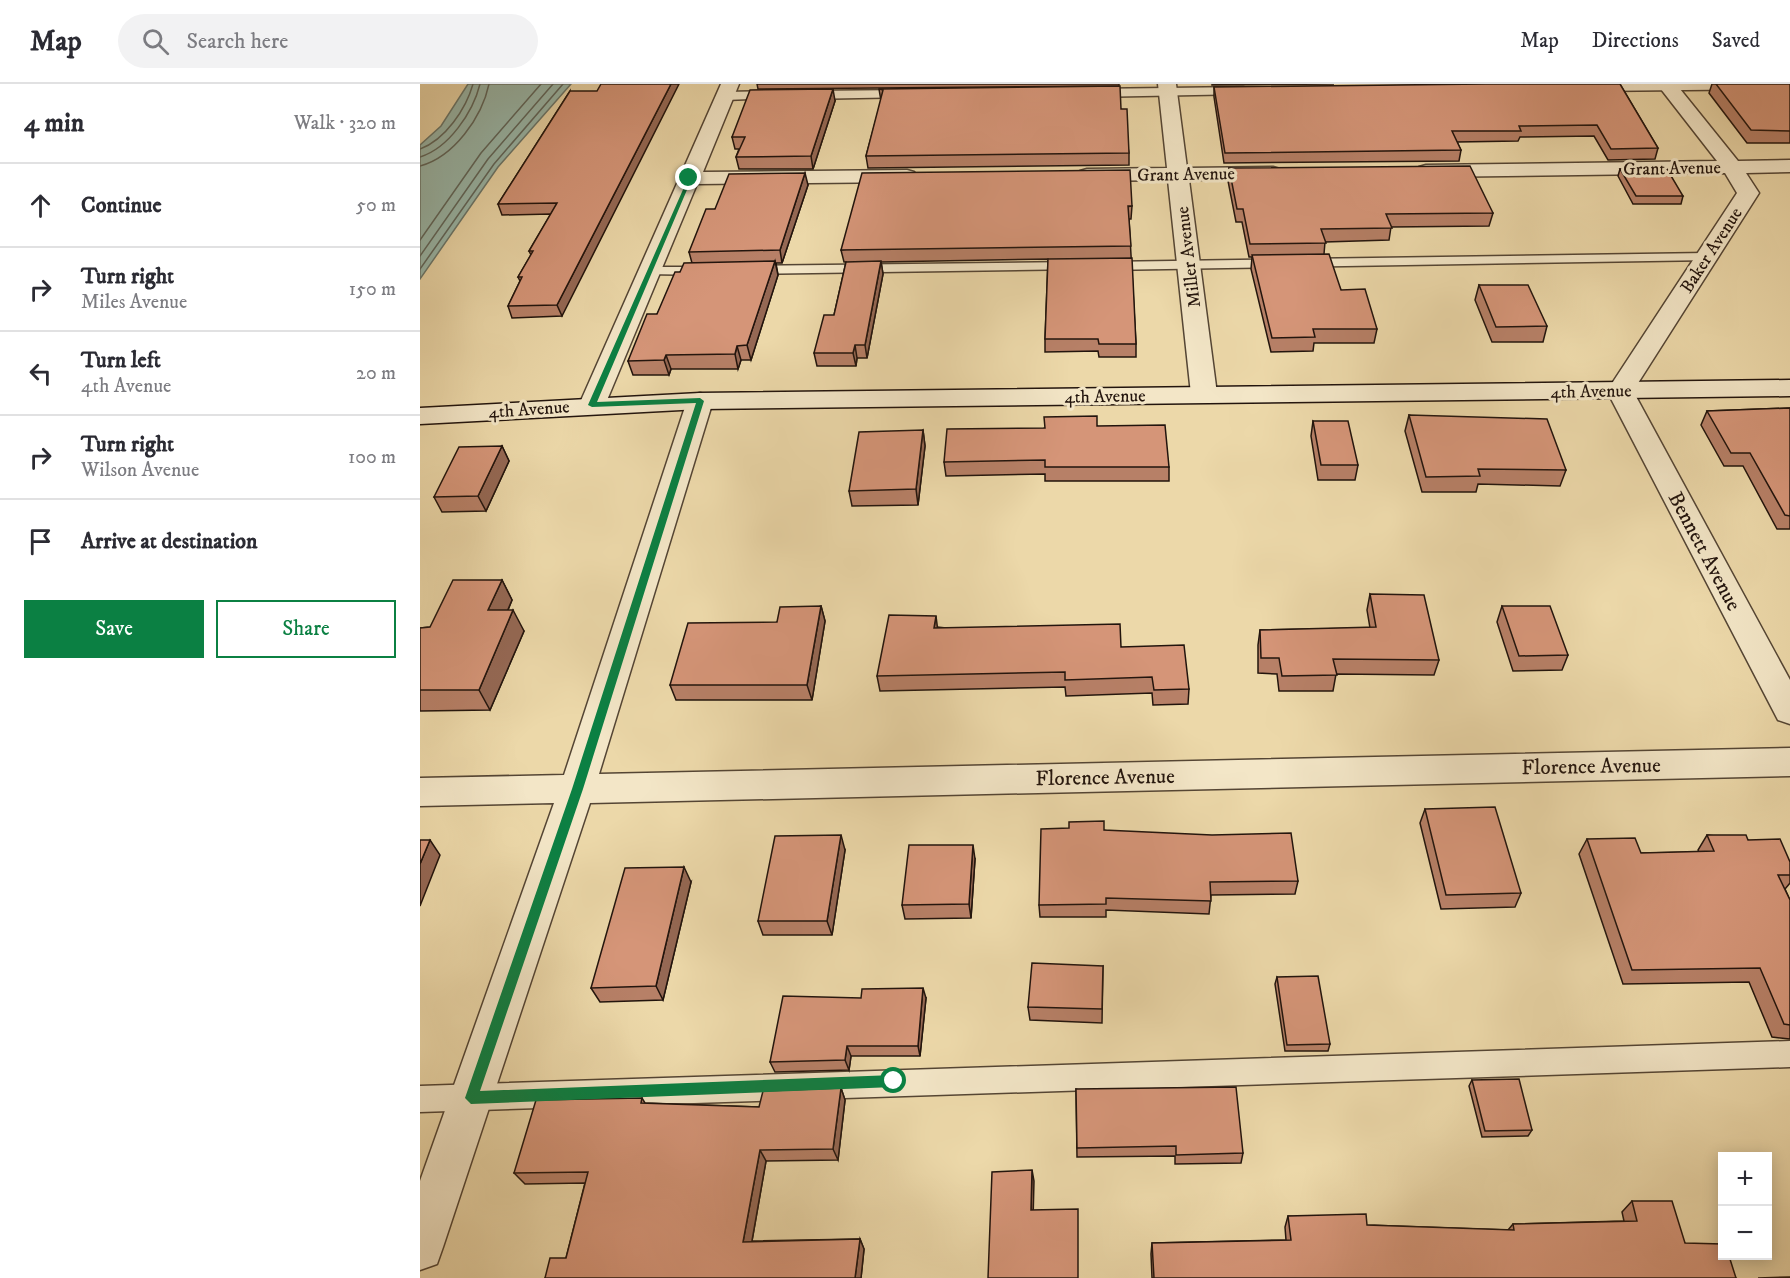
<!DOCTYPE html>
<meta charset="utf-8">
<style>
:root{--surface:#fff;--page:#f2f2f3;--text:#2b2b33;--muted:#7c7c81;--line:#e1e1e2;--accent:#0b8043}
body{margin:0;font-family:"IM FELL DW Pica",serif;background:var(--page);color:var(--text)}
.controls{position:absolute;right:18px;bottom:18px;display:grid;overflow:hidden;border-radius:0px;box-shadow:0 3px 15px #0003}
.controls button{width:54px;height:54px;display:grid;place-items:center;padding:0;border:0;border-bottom:2px solid var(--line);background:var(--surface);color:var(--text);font:30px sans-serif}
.stop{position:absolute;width:18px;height:18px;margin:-14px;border:4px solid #0b8043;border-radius:50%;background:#fff}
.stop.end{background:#0b8043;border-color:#fff;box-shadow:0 2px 6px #0008}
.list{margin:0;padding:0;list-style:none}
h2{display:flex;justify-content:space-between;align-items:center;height:78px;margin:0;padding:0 24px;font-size:26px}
h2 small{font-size:20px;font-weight:400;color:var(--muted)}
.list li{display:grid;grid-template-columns:39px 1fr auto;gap:18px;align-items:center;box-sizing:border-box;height:84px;padding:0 24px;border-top:2px solid var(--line)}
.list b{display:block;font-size:22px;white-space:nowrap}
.list p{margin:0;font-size:20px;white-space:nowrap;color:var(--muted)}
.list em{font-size:20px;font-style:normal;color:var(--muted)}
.actions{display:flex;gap:12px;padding:18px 24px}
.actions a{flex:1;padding:14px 0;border:2px solid var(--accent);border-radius:0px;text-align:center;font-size:21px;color:var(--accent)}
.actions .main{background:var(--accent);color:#fff}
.icon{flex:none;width:33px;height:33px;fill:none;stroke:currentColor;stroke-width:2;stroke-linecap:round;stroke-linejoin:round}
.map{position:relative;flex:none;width:1370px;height:1194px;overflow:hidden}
header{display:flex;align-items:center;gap:36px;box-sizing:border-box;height:84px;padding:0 30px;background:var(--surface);border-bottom:2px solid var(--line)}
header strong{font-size:28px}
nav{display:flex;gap:33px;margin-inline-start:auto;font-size:21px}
.search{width:420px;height:54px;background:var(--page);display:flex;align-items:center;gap:15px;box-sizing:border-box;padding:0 21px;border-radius:33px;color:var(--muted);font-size:22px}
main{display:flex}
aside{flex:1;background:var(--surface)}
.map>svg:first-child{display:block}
.water{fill:#99b9ac;stroke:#69776c;stroke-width:1.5}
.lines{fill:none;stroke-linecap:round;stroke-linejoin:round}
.shore{stroke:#5e665c;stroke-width:1.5}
.lane-casing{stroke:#544534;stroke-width:3}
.street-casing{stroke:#544534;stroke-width:3}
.secondary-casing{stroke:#22140d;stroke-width:3}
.lane{fill:#f3e6c7;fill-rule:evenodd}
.street{fill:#f3e6c7;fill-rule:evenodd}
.secondary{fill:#f3e6c7;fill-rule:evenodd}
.wall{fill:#b78067;stroke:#22140d;stroke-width:1.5}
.shaded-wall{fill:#956854;stroke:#22140d;stroke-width:1.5}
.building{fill:#d59578;stroke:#22140d;stroke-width:1.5}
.route{fill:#0b8043}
.labels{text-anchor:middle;stroke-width:6;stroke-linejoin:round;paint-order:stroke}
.far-street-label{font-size:18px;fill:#22140d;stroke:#f3e6c7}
.street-label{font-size:21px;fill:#22140d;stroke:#f3e6c7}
</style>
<header>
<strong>Map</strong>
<div class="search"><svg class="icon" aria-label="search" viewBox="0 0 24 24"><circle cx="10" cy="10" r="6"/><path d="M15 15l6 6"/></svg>Search here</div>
<nav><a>Map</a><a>Directions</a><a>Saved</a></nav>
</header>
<main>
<aside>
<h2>4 min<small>Walk · 320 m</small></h2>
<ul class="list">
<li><svg class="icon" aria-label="ahead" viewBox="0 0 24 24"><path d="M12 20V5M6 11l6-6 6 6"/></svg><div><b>Continue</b></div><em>50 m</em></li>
<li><svg class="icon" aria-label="right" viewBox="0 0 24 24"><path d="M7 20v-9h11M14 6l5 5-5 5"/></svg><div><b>Turn right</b><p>Miles Avenue</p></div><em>150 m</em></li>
<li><svg class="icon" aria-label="left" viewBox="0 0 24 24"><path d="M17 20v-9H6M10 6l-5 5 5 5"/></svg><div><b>Turn left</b><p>4th Avenue</p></div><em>20 m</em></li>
<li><svg class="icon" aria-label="right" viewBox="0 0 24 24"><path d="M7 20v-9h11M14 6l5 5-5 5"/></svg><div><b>Turn right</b><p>Wilson Avenue</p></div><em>100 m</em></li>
<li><svg class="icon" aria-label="arrive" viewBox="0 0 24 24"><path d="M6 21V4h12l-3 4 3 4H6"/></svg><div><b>Arrive at destination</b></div></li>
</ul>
<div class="actions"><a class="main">Save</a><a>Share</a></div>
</aside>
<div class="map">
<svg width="1370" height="1194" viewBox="0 0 1370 1194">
<rect width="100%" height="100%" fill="#ecd8a9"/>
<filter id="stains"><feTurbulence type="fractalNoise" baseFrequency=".00333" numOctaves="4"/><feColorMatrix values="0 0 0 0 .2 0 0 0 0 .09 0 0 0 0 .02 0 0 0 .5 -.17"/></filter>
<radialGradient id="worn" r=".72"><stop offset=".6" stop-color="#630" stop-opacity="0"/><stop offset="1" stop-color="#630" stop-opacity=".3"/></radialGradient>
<polygon class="water" points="48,0 151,0 78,83 0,195 0,61 21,42"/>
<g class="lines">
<g class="shore">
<path d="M0,65C25,56 46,25 53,0"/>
<path d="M0,73C29,64 53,28 60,0"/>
<path d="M0,82C34,73 62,33 69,0"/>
<polyline points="0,156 61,69 121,0"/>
<polyline points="0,172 68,75 133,0"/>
<polyline points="0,185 74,80 143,0"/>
</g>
<defs>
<g id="lane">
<polygon points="1170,0 1370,0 1370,5 1172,7 1166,3"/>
<polygon points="823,3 827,4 827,10 671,13 665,9 671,5"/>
<polygon points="487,6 491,7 491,13 387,15 381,11 387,7"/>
<polygon points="355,7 359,8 359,14 305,16 299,12 305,8"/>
<polygon points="1287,169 1294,173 1292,176 686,186 679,182 686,178"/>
<polygon points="655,178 660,179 662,182 660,185 329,190 322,186 329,182"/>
<polygon points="230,183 289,183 296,187 289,191 225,190 223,187 225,184"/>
<polygon points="1370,957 1370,983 0,1028 0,1002"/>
</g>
<g id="street">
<polygon points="301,0 319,0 283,88 487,86 494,88 497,92 494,96 487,98 277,100 185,321 181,327 172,329 163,327 159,321"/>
<polygon points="738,0 756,0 767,84 853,83 860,85 863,89 860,93 853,95 769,96 797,310 793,316 784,318 775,316 771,310 748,96 667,97 660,95 657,91 660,87 667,85 747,84"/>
<polygon points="1237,0 1256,0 1318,77 1370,76 1370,88 1326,89 1339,109 1213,307 1370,596 1370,640 1358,636 1187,307 1317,109 1305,89 1006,93 999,91 996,87 999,83 1006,81 1297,77"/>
<polygon points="280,309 289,311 293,317 179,690 1370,664 1370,692 170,719 23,1163 17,1180 0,1186 0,1097 134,719 0,722 0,694 144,691 267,317 271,311"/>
</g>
<polygon id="secondary" points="1370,296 1370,312 280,325 0,340 0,324 280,309"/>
</defs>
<use href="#lane" class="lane-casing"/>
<use href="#street" class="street-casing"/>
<use href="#secondary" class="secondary-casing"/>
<use href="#lane" class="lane"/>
<use href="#street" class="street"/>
<use href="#secondary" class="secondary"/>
</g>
<g class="wall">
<polygon points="337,0 699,0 699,2 338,5"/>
<polygon points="792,0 914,0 792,1"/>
<polygon points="1200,0 1238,64 1235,75 1188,76 1174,52 1100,53 1098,57 1037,58 1041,66 1039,77 804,79 794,13 794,3"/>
<polygon points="1292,0 1370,0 1370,59 1327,59 1289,9"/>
<polygon points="459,5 701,25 709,69 709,81 448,84 446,72 461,17"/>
<polygon points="150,7 142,232 92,234 88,222 100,197 98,193 111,171 109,167 131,130 82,131 78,120"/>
<polygon points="415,17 393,85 319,85 316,73 319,65 315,65 312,53"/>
<polygon points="809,84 1073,129 1069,142 971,143 969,156 905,158 904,170 921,206 957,245 954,259 894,259 893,267 851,268 831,185 832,173 829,173 822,138 816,138 808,97"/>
<polygon points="1200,85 1263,112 1261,120 1213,120 1198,92"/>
<polygon points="388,101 362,179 356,179 358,191 331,276 321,276 318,285 251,285 249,291 213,291 208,277 237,230 260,188 272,179 269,168 295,125"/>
<polygon points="712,122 711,135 709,135 716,260 716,273 679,273 678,267 625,268 625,255 628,175 461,178 463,190 447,274 437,274 436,282 397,282 394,269 414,231 426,178 424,178 421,166"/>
<polygon points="1059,201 1127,242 1123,258 1072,258 1055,216"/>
<polygon points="1370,324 1370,445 1357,445 1323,382 1304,382 1281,341 1287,327"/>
<polygon points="989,331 1146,386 1140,402 1058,400 1056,408 1002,408 985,347"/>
<polygon points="893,337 938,381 935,396 898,396 891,352"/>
<polygon points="677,342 749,383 749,397 625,397 625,390 526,392 524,378 625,344"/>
<polygon points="503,346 505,362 498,421 432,422 429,407"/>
<polygon points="82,362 89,377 66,427 22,428 14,413"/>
<polygon points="82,496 92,516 88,526 104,547 70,626 0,627 0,544 10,543"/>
<polygon points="950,510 1019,576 1014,591 916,590 913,607 859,607 857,590 838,589 838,561 840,546 950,544 947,526"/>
<polygon points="401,522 405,537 392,616 256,616 250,601 357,538"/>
<polygon points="1082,522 1148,571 1142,586 1093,587 1077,538"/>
<polygon points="517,543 701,563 769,605 768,620 733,621 732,609 646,612 645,603 460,607 457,592"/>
<polygon points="1005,725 1101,809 1095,823 1021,825 1000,739"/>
<polygon points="684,746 878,797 875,810 791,811 789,830 686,826 686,833 620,833 619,821"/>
<polygon points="1287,751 1328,756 1370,778 1370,799 1365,805 1370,816 1370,955 1352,953 1329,898 1203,900 1159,770 1167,755 1221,769 1279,768 1278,766"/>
<polygon points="425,766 412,851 343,851 338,837"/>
<polygon points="555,775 551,834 485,835 482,821"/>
<polygon points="271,798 243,916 180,918 171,904"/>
<polygon points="683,882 682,939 610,936 608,923"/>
<polygon points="857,893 910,960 908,967 865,967 855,900"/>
<polygon points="506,914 500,972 431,972 429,986 355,988 350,978"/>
<polygon points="1052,996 1112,1046 1108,1052 1062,1053 1049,1002"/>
<polygon points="421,1004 425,1016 418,1076 346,1077 332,1157 440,1155 444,1165 441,1194 125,1194 146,1174 165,1099 105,1100 94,1089 222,1014 225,1019 339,1023"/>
<polygon points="656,1005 823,1069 821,1079 755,1080 755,1072 657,1073"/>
<polygon points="1212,1117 1265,1159 1316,1194 732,1194 731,1170 732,1159 866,1156 865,1143 868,1132 947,1141 1088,1146 1093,1140 1204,1137 1202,1128"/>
</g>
<g class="shaded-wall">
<polygon points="251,0 259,0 142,232 137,221"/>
<polygon points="413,5 415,17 393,85 391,72"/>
<polygon points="385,89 388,101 362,179 360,166"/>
<polygon points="355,177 358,191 331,276 327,261"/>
<polygon points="461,177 463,190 447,274 445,261"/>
<polygon points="435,261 437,274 436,282 433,269"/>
<polygon points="317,262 321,276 318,285 315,270"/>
<polygon points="246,271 251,285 249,291 244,276"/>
<polygon points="503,346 505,362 498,421 496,405"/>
<polygon points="82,362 89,377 66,427 58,412"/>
<polygon points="82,496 92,516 79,547 68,526"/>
<polygon points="401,522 405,537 392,616 387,601"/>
<polygon points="93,526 104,547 70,626 59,606"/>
<polygon points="516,532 518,548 514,544"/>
<polygon points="421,751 425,766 412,851 407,837"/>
<polygon points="10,756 20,771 0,822 0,780"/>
<polygon points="553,761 555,775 551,834 549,820"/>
<polygon points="264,783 271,798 243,916 236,902"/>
<polygon points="503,904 506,914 500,972 498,962"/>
<polygon points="427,962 431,972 429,986 425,976"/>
<polygon points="421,1004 425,1016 418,1076 413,1065"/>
<polygon points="340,1066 346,1077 330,1168 323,1158"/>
<polygon points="612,1086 614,1097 613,1137 611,1126"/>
<polygon points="440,1155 444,1165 441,1194 435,1194"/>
</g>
<g class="building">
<polygon points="181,0 251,0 137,221 88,222 102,193 98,193 113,167 109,167 137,119 78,120 150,7 177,7"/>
<polygon points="1065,0 1200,0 1238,64 1191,65 1177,41 1099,42 1101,47 1032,47 1041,66 805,69 794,3"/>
<polygon points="1296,0 1370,0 1370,47 1331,46"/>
<polygon points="700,2 701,25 707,25 709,69 446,72 463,6 459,5"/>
<polygon points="413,5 391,72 316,73 325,53 312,53 330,6"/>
<polygon points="1050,82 1073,129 966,130 972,144 901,145 906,159 830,160 823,125 817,125 809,84"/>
<polygon points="1200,85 1247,85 1263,112 1216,112"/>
<polygon points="710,86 712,122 708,122 711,162 421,166 442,89"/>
<polygon points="385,89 360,166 269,168 286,125 295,125 309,90"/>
<polygon points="909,170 921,206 945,205 957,245 893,245 895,253 852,254 832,171"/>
<polygon points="712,174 716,260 679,260 678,255 625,255 628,175"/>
<polygon points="355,177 327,261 317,262 315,270 246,271 244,276 208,277 227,230 237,230 255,188 260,188 264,179"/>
<polygon points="461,177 445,261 435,261 433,269 394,269 404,231 414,231 426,178"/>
<polygon points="1059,201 1108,201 1127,242 1076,243"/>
<polygon points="1370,324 1370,432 1365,431 1330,369 1311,369 1287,327"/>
<polygon points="989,331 1127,335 1146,386 1058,385 1060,392 1006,393"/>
<polygon points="677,332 677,342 745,341 749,383 625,383 625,376 524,378 527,345 625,344 624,333"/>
<polygon points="893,337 928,337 938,381 901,381"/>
<polygon points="503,346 496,405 429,407 439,348"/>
<polygon points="82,362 58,412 14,413 39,363"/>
<polygon points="33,496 82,496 68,526 93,526 59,606 0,606 0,544 10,543"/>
<polygon points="950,510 1004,511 1019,576 913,575 917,591 862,592 859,574 841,574 840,546 956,543"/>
<polygon points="401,522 387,601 250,601 268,539 357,538 360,523"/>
<polygon points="1082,522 1130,522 1148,571 1099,572"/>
<polygon points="469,531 516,532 514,544 700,540 701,563 764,561 769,605 734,606 732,593 645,596 645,588 457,592"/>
<polygon points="1075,723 1101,809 1026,811 1005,725"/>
<polygon points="684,737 684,746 792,751 871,749 878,797 790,798 791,817 686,814 686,820 619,821 621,745 649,744 649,738"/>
<polygon points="421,751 407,837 338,837 355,752"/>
<polygon points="1287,751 1326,751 1328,756 1360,755 1370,778 1370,791 1358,791 1370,816 1370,941 1364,940 1340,884 1212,886 1167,755 1215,754 1221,769 1294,767"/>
<polygon points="0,756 10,756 0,780"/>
<polygon points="489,761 553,761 549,820 482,821"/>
<polygon points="264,783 236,902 171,904 205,784"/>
<polygon points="612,879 683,882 682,925 608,923"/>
<polygon points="898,892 910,960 867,961 857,893"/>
<polygon points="503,904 498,962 427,962 425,976 350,978 363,912 441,914 442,905"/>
<polygon points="1099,995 1112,1046 1065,1047 1052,996"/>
<polygon points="816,1003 823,1069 756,1071 756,1062 657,1064 656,1005"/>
<polygon points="421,1004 413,1065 340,1066 323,1158 440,1155 435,1194 125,1194 130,1174 146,1174 168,1088 94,1089 116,1016 222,1014 221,1019 339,1023 343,1007"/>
<polygon points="612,1086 611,1126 658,1125 658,1194 568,1194 572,1088"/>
<polygon points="1212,1117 1252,1117 1265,1159 1302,1160 1302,1172 1309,1172 1316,1194 734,1194 732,1159 871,1156 868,1132 946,1130 947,1141 1094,1146 1093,1140 1217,1137"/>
<polygon points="1370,1193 1370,1194 1338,1194"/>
</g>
<polygon class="route" points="269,92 272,94 177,318 280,314 284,317 163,705 60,1007 474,991 481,997 474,1003 51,1020 45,1014 152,705 276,319 172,323 168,321"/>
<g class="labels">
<g class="far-street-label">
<text transform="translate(1252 84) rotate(-1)" y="6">Grant Avenue</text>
<text transform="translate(766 90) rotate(-1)" y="6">Grant Avenue</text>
<text transform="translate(1291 166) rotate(-57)" y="6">Baker Avenue</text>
<text transform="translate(768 173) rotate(-97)" y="6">Miller Avenue</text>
<text transform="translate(1171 307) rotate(-1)" y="6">4th Avenue</text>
<text transform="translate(685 312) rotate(-1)" y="6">4th Avenue</text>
<text transform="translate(109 325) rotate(-4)" y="6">4th Avenue</text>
</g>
<g class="street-label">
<text transform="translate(1285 467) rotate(62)" y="7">Bennett Avenue</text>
<text transform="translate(1171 682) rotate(-1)" y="7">Florence Avenue</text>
<text transform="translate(685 693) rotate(-1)" y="7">Florence Avenue</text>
</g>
</g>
<rect width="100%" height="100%" filter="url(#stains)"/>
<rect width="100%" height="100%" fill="url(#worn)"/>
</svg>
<div class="controls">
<button>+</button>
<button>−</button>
</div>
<div class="stop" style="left:474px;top:997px"></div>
<div class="stop end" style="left:269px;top:94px"></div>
</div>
</main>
